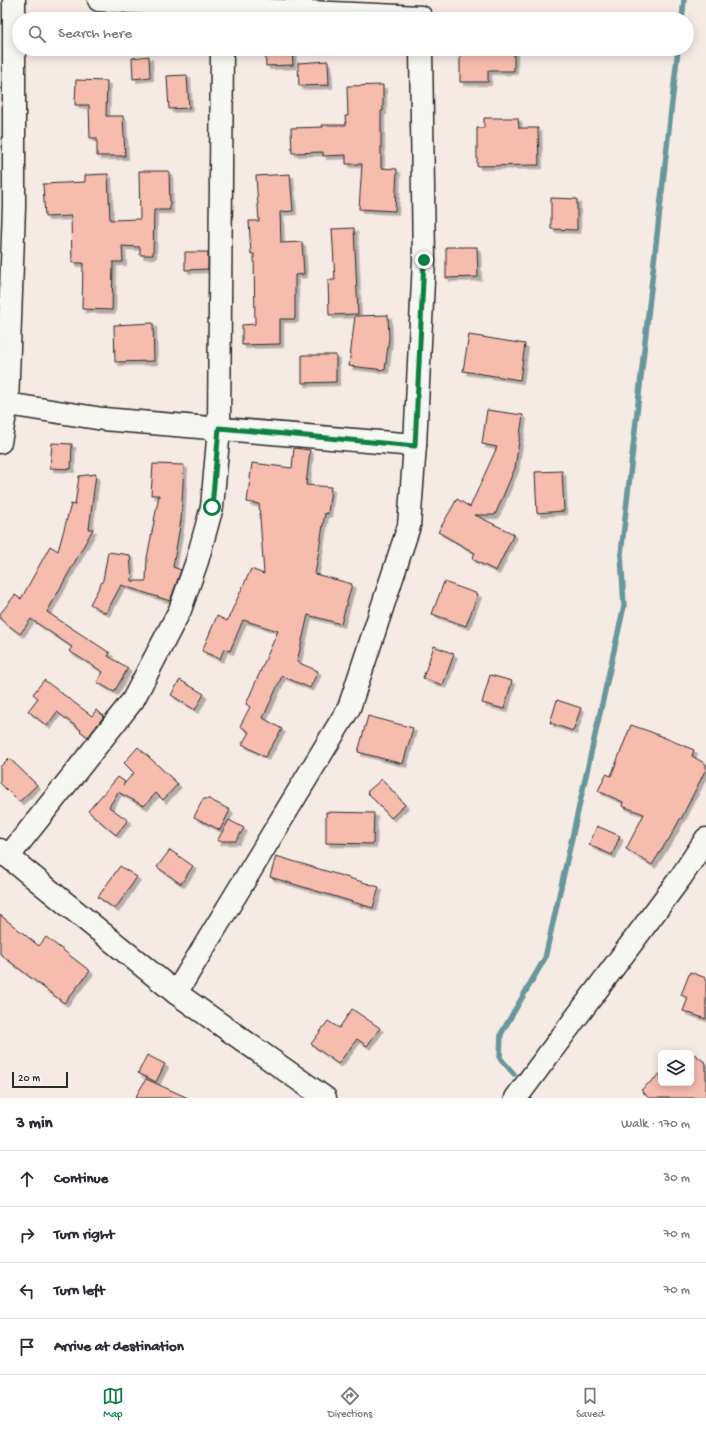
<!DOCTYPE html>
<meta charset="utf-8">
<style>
:root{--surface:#fff;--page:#f7f7f7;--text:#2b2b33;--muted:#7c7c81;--line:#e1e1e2;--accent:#0b8043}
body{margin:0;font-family:"Gochi Hand",sans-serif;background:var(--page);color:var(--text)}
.controls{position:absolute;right:12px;bottom:12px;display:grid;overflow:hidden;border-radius:6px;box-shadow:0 2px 10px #0003}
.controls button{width:36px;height:36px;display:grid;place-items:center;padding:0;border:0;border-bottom:1px solid var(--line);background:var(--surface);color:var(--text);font:20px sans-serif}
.scale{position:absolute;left:12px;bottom:10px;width:56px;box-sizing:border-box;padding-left:4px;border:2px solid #2b2b2b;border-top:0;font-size:11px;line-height:14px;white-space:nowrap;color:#2b2b2b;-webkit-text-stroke:3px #f6f6f2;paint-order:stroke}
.stop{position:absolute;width:12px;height:12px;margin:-9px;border:3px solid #0b8043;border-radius:50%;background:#fff}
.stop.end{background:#0b8043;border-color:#fff;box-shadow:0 1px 4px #0008}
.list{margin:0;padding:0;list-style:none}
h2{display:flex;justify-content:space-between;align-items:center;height:52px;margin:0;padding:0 16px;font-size:17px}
h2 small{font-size:13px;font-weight:400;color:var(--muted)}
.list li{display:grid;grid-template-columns:26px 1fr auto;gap:12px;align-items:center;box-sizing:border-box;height:56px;padding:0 16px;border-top:1px solid var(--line)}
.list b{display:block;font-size:15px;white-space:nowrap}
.list em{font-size:13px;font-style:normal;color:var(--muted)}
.icon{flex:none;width:22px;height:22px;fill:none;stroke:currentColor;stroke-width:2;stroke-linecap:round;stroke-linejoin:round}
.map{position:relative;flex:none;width:706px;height:1098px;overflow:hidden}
.search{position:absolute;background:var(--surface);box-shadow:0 2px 10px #0003;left:12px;right:12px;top:12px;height:44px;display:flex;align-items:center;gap:10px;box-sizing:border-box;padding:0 14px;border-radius:22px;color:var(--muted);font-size:15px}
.sheet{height:276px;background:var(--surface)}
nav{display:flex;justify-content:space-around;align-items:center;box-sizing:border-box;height:56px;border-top:1px solid var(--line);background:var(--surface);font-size:11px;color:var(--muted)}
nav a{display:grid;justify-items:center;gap:2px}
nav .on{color:var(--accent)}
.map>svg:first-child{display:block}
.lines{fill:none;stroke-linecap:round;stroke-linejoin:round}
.stream{stroke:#67989c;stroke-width:5.5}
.building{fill:#f6bcae;stroke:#2b2b2b;filter:url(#shadow)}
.minor-casing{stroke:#2b2b2b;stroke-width:25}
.major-casing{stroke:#2b2b2b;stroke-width:25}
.minor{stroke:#f6f6f2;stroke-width:22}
.major{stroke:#f6f6f2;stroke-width:22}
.route{stroke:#0b8043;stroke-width:5}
</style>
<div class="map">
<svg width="706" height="1098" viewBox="0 0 706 1098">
<defs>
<filter id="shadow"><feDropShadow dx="3.5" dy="3.5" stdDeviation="0" flood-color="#0004"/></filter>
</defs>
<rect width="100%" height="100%" fill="#f6eae4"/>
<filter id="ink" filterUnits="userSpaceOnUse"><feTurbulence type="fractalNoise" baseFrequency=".025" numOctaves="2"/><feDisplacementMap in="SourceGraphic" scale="8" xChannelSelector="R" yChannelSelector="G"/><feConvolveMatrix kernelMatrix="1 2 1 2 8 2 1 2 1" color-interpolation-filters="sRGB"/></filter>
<g filter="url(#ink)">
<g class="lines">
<g class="stream">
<polyline points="682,19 684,0"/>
<polyline points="514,1074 500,1058 501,1034 545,958 624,606 621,554 678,49"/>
</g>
</g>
<g class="building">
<polygon points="265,49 292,49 293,65 266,66"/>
<polygon points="460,49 514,49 514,71 488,71 488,82 460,82"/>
<polygon points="149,56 150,77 133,79 132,58"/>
<polygon points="328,61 329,85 299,86 298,63"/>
<polygon points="187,75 189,108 169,109 167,76"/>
<polygon points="76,80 107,81 106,116 123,116 125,156 97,156 97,138 90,138 89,105 75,105"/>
<polygon points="383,85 383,111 381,111 381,168 397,169 395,211 359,209 362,164 346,164 346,155 323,156 323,152 292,153 291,128 323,127 322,125 346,125 345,116 348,116 347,86"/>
<polygon points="484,118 518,118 519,128 538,128 539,165 477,166 477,128 484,128"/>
<polygon points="139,171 169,171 170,210 154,210 153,255 140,255 140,247 122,246 123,262 113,262 112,310 82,309 83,263 72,263 71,216 45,217 43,184 85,182 85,175 108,174 110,220 140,219"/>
<polygon points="290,174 293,211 280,212 281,243 302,242 304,274 295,275 295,319 280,319 280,344 242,345 242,325 255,324 254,254 251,254 249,221 259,221 256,176"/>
<polygon points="551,198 577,199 577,230 551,229"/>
<polygon points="354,228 358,314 329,315 328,280 335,280 332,229"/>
<polygon points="446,247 477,247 478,277 446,278"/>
<polygon points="185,252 208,252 208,269 185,270"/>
<polygon points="388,315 389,338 385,370 349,366 355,316"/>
<polygon points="153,323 154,361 115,362 114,325"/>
<polygon points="469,335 525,344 520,380 463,371"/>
<polygon points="302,355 336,355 336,382 302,383"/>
<polygon points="487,410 523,415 515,468 495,515 475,515 514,534 496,571 472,559 475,553 438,532 457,499 470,507 497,447 482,444"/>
<polygon points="52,443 72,444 71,469 50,468"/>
<polygon points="294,448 310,450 306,485 331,487 328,514 325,513 315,574 352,584 341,624 308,615 297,662 318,671 310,688 282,676 263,718 282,729 265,757 242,744 249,732 240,726 250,707 246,704 278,631 243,620 230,651 224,649 220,659 202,651 217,616 227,621 251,569 264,574 259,504 247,502 252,463 292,468"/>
<polygon points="153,464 184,465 181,520 173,567 181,570 170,601 121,585 106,613 90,604 103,580 108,552 130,555 132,581 146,581 147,558 159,495 151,495"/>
<polygon points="562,471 564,511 537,513 535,472"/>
<polygon points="96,474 89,529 93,529 47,612 110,653 108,656 128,668 114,692 97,682 103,672 69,651 72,647 31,619 20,634 0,619 0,614 15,595 21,599 50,546 58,551 71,504 75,505 79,476"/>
<polygon points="444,582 478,594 466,626 432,614"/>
<polygon points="434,646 454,654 443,685 423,678"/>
<polygon points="490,675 512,681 504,709 482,703"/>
<polygon points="44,680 92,716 96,710 104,716 88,737 80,731 81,730 57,712 47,726 28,711 38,698 33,694"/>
<polygon points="180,680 204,694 195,710 171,695"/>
<polygon points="557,700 581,708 573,731 550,723"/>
<polygon points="368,716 413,728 403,764 358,752"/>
<polygon points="631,725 651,732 694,750 692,756 706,764 706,769 681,819 680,819 668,841 667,841 652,865 626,849 644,814 622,806 623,802 598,791 606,774 611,776"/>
<polygon points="138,747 178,784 163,800 156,793 144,806 118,792 109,807 128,820 116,835 88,811 118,777 125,782 123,785 134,773 124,763"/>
<polygon points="9,758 37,785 19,802 0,783 0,767"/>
<polygon points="382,779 405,805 391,818 367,792"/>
<polygon points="203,799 209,799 230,810 220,830 194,817"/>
<polygon points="326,812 374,813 373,844 326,843"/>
<polygon points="229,820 244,828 236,841 217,841"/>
<polygon points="597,826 620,836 612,855 589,845"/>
<polygon points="170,850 193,866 181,884 157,867"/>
<polygon points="276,856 379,887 373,908 270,877"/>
<polygon points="120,866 137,877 115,909 98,897"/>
<polygon points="0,915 39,946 46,937 90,971 64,1003 0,954"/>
<polygon points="690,972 706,978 706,1019 683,1011 688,998 681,995"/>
<polygon points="352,1009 380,1028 367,1046 357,1039 338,1064 311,1044 328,1021 339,1028"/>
<polygon points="691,1052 706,1063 706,1098 649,1098 641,1090 661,1073 661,1083 691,1083"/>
<polygon points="147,1055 165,1064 156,1082 138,1073"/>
<polygon points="146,1079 188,1098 135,1098"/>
</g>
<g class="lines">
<defs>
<g id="minor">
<polyline points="99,0 222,8 421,17"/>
<polyline points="7,404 103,419 415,445"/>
<polyline points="0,442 7,404 14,207 14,0"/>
<polyline points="0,850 176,993 325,1098"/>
<polyline points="8,857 133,700 180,610 197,561 212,507 219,429 222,49"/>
<polyline points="176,993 349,708 409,526 415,445 424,260 421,49"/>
</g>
<polyline id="major" points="516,1098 681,877 706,839"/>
</defs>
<use href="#minor" class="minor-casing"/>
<use href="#major" class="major-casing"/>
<use href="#minor" class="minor"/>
<use href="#major" class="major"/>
</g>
</g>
<g class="lines" filter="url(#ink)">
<polyline class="route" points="212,507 219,428 415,446 424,260"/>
</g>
</svg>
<div class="controls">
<button><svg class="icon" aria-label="layers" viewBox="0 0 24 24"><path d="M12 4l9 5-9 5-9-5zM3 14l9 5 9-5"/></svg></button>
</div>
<div class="scale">20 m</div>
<div class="stop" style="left:212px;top:507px"></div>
<div class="stop end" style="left:424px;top:260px"></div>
<div class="search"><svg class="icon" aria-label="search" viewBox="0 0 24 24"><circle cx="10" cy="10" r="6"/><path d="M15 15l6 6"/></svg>Search here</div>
</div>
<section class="sheet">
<h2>3 min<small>Walk · 170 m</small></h2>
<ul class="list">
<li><svg class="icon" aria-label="ahead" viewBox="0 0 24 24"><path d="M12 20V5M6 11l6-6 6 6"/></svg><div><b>Continue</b></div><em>30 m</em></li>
<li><svg class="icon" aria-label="right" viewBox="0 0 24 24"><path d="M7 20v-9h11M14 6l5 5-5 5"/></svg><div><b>Turn right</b></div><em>70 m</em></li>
<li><svg class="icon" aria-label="left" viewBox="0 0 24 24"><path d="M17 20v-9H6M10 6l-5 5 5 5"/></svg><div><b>Turn left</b></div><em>70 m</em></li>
<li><svg class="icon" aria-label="arrive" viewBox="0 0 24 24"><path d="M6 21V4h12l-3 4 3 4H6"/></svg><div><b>Arrive at destination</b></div></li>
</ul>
</section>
<nav>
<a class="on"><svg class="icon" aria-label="map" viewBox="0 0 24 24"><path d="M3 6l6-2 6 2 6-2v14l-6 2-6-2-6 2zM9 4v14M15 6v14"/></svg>Map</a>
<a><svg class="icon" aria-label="directions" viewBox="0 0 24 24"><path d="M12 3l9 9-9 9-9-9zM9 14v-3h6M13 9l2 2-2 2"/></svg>Directions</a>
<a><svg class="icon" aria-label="saved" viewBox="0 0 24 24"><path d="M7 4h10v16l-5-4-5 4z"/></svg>Saved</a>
</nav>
